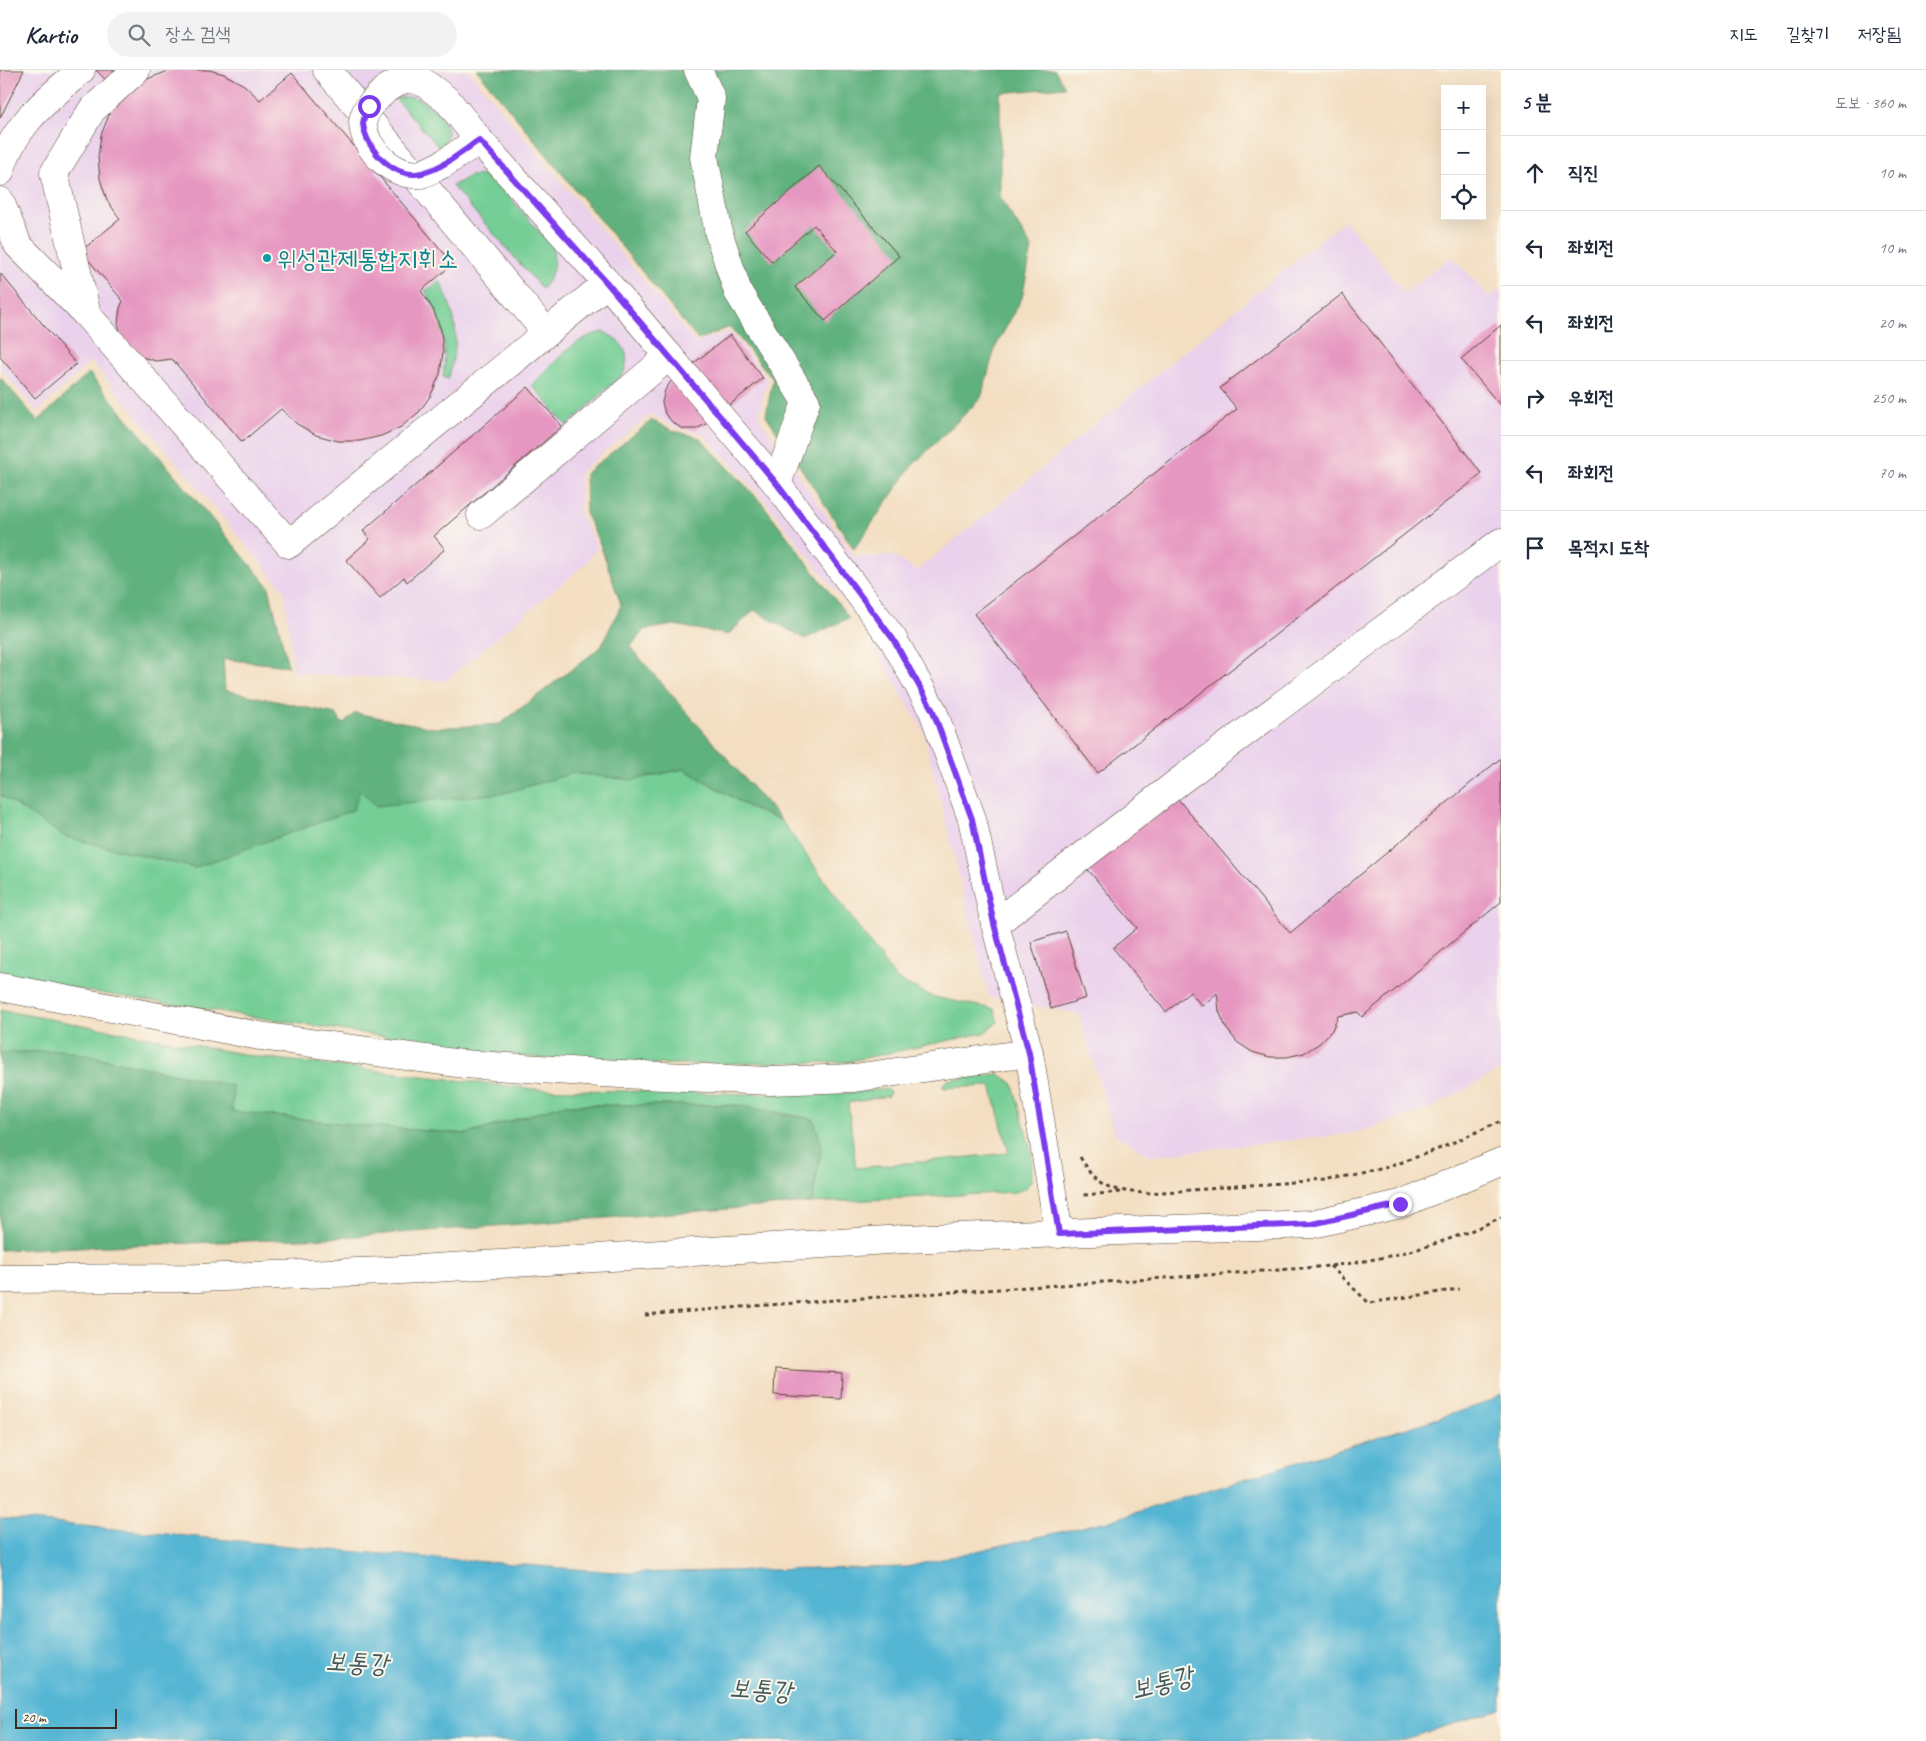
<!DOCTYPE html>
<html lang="ko">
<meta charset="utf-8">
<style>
:root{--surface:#fff;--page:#f2f2f3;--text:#1f2937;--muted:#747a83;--line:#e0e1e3}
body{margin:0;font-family:Caveat,"Poor Story",sans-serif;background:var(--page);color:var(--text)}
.controls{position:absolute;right:15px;top:15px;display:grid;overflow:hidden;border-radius:0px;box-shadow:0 5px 20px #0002}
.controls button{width:45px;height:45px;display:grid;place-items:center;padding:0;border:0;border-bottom:1px solid var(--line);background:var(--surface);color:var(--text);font:25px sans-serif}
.scale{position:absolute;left:15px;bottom:12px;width:102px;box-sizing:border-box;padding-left:5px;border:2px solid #3b2a1e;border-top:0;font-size:14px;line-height:18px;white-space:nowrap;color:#3b2a1e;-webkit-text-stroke:4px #fbf7ec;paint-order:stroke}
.stop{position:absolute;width:15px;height:15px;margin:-11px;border:4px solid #7c3aed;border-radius:50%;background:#fff}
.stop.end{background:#7c3aed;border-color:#fff;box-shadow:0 1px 5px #0008}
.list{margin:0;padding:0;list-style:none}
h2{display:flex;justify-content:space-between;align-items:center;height:65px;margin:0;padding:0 20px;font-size:21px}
h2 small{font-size:16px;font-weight:400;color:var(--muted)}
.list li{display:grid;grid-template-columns:32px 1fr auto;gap:15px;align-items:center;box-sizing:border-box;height:75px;padding:0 20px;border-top:1px solid var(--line)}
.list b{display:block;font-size:19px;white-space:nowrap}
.list em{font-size:16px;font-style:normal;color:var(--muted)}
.icon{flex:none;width:28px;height:28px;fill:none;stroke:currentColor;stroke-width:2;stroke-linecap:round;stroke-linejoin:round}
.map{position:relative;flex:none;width:1501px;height:1671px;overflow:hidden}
header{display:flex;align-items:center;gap:30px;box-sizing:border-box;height:70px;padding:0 25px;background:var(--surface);border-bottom:1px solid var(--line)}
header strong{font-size:24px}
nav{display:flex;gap:28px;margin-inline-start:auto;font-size:18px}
.search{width:350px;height:45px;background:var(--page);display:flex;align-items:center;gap:12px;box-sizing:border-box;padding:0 18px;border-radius:28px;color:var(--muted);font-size:19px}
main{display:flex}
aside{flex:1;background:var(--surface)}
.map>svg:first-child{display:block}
.built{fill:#ead1ec}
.green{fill:#74ce95;stroke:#587c5a}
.forest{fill:#5fb17e;stroke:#4d6e4e}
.water{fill:#55b6d4;stroke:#487079}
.building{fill:#e697c1}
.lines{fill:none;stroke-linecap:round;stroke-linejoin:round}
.minor-casing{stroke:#574536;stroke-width:29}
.major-casing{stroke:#574536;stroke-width:29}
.path{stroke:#574536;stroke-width:3;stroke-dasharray:4 4;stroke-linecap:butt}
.minor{stroke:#fff;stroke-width:28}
.major{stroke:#fff;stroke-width:28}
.minor-bridge-casing{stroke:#574536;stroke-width:29;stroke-linecap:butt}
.minor-bridge{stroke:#fff;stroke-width:28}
.route{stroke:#7c3aed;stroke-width:6}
.culture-dot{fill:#0f9aa8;stroke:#fbf7ec;stroke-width:2}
.labels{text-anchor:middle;stroke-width:4;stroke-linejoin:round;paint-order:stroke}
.culture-label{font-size:25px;fill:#0d838f;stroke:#fbf7ec;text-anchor:start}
.water-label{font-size:26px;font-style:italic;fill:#445b5e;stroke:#fbf7ec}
</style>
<header>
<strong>Kartio</strong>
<div class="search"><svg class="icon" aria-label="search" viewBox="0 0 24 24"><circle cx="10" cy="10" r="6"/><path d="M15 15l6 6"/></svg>장소 검색</div>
<nav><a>지도</a><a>길찾기</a><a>저장됨</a></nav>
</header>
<main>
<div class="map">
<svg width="1501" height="1671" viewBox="0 0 1501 1671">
<rect width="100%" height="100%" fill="#fbf7ec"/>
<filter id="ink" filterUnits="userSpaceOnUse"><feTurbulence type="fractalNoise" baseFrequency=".02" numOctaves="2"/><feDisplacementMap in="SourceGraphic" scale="10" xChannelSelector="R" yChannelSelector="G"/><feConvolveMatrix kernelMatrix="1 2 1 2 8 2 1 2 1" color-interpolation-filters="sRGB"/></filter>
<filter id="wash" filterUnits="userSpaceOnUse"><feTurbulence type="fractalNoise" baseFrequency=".0096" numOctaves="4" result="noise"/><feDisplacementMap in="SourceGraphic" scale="20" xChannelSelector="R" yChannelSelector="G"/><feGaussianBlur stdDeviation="1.12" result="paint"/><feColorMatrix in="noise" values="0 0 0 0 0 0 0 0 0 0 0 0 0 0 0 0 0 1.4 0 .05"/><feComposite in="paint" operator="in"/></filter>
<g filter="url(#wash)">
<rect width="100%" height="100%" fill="#f3dec1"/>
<polygon class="built" points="0,0 468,0 696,273 730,261 768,309 758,346 855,487 893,486 917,501 1345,150 1405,223 1452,186 1489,227 1501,218 1501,1000 1429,1039 1355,1063 1151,1086 1114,1063 1079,944 989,927 923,660 855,546 766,432 703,364 674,357 651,344 580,402 580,444 598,477 586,493 446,611 294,603 284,520 91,291 37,342 0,298"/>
<g class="green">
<path d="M413,27C427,32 449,48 447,66C446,70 443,76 441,80L395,28Z"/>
<path d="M485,105L497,112L553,178C555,197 554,204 542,219L452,116L470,106Z"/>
<path d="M440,211C458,250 460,267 448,309L443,307C447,274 443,249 425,221Z"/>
<path d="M604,262C623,271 632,284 623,304L567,356L532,315C552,296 575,265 604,262Z"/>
<polygon points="684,699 754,740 781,750 896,909 934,927 994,939 998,952 984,963 846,992 594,995 465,979 0,908 0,725 359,719 504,723 573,703 633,710"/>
<polygon points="0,940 259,987 534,1019 755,1024 847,1023 886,1019 890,1022 888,1026 848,1033 856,1098 1009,1083 991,1016 944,1018 942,1015 947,1010 999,1004 1013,1014 1032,1084 1032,1109 1026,1118 1016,1122 812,1133 822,1075 813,1049 736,1035 562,1035 468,1064 363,1056 232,1041 233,1016 63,980 0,983"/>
</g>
<g class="forest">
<polygon points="477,0 1055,0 1065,17 1000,23 1000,127 1032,178 1022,228 995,278 981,328 911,397 854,479 766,345 773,309 730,257 698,270"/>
<polygon points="89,303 269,517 288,596 223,589 225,620 336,644 343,654 355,643 434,658 500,654 601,577 621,535 600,474 586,445 585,404 652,350 672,360 700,368 762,433 849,548 805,569 754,540 728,565 674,555 644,560 630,577 781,750 754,740 684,699 633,710 573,703 504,723 376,736 360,720 353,740 194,798 65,767 0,725 0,307 38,351"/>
<polygon points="63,980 233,1016 232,1041 363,1056 468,1064 562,1035 736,1035 813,1049 822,1075 812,1133 330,1168 0,1180 0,983"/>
</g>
<polygon class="water" points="1501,1324 1501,1639 1398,1671 0,1671 0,1448 321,1479 627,1503 907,1497 1112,1450 1477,1336"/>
<g id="blocks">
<g class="building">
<polygon points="0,0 24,0 0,48"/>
<polygon points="96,0 132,0 142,11 171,0 209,0 224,4 244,15 260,30 292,3 358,81 394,85 375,101 453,194 421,221 433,239 441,260 443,282 440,304 431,325 419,342 401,357 381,366 360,371 338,371 316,365 297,354 281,339 242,372 172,289 156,291 142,287 122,267 118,253 120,238 123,231 81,181 120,149 107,130 100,109 98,87 101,65 109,45 122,27"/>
<polygon points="819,96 899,186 825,251 795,217 837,181 814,155 772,192 745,161"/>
<polygon points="0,203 76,294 35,328 0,287"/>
<polygon points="1342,224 1482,404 1098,703 974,544 1237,339 1220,318"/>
<polygon points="1501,255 1501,336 1461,289"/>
<polygon points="730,265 763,308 706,354 696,359 683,359 673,353 665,344 662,332 665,320 672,310"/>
<polygon points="528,317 562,356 434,466 445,479 407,512 404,507 380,528 346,490 370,469 363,461"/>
<polygon points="1501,688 1501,832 1362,947 1358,942 1338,946 1332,960 1320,973 1304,983 1287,987 1270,987 1252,982 1237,972 1226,958 1219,941 1217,923 1202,936 1190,922 1166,942 1113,878 1137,858 1084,795 1172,722 1290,863"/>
<polygon points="1066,861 1086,928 1051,939 1031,872"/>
<polygon points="775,1299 842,1303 841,1329 774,1325"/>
</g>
</g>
</g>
<g filter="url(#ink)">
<use href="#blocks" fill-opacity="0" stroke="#574536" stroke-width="1"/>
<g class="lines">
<defs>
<g id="minor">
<polyline points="136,0 92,40 54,103 87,245 289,474 607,213"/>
<polyline points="327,0 546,262"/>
<polyline points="698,0 711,28 704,87 719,164 738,222 806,332 777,414"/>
<polyline points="386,19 406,8 423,12 448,31 479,70 607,213 669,286"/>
<polyline points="443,94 479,70"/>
<path d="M0,102C13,55 46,31 81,0"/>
<polyline points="0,131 18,175 87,245"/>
<polyline points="481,445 669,286 777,414 893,569 933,641 972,749 995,854 1029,983 1059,1164"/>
<polyline points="995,854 1177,713 1501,472"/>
<polyline points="0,917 260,966 463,994 600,1003 770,1011 854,1008 1029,983"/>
</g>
<polyline id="major" points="0,1209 198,1208 385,1201 904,1169 1312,1154 1400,1134 1501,1092"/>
</defs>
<use href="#minor" class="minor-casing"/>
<use href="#major" class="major-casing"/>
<g class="path">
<path d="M1080,1087C1099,1118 1112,1121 1147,1123L1325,1111L1389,1097L1441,1078L1501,1051"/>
<polyline points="1084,1125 1121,1122"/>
<polyline points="1330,1196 1369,1233 1459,1219"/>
<path d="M645,1245C873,1225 1101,1214 1330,1196C1389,1189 1447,1174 1501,1147"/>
</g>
<use href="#minor" class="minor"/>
<use href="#major" class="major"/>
<defs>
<path id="minor-bridge" d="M386,19C377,28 363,39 363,53C364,80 395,108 421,104C428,102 436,97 443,94"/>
</defs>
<use href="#minor-bridge" class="minor-bridge-casing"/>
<use href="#minor-bridge" class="minor-bridge"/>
</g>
</g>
<g class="lines" filter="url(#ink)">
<path class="route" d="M369,36C367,42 363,49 363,54C366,80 395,110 422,103C443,98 462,82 479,70L607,213L777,414L893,569L933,641L972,749L994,854L1029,983L1059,1164L1312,1154L1400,1134"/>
</g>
<circle class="culture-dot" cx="267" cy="188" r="5"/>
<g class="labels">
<g class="culture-label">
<text x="277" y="197">위성관제통합지휘소</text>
</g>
<g class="water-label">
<text transform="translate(357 1592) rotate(3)" y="9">보통강</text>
<text transform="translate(1162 1612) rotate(-14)" y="9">보통강</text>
<text transform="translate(761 1619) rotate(4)" y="9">보통강</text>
</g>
</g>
</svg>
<div class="controls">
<button>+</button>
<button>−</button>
<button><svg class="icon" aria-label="locate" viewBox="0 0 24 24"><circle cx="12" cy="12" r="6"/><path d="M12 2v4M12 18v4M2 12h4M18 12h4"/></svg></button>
</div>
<div class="scale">20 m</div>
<div class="stop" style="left:369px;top:36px"></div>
<div class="stop end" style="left:1400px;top:1134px"></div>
</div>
<aside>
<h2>5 분<small>도보 · 360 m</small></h2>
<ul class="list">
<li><svg class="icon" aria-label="ahead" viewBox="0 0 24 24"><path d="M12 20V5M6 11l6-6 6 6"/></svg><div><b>직진</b></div><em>10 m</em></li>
<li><svg class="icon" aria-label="left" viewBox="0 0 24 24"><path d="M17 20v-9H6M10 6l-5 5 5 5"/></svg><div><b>좌회전</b></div><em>10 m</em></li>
<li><svg class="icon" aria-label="left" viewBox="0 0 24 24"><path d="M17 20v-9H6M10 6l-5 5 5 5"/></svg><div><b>좌회전</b></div><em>20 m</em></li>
<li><svg class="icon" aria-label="right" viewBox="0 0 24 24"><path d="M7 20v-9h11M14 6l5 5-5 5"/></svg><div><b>우회전</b></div><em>250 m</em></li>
<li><svg class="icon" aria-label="left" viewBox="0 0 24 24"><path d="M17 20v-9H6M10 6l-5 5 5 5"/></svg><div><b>좌회전</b></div><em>70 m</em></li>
<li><svg class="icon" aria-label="arrive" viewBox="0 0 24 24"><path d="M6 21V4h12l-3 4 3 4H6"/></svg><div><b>목적지 도착</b></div></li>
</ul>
</aside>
</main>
